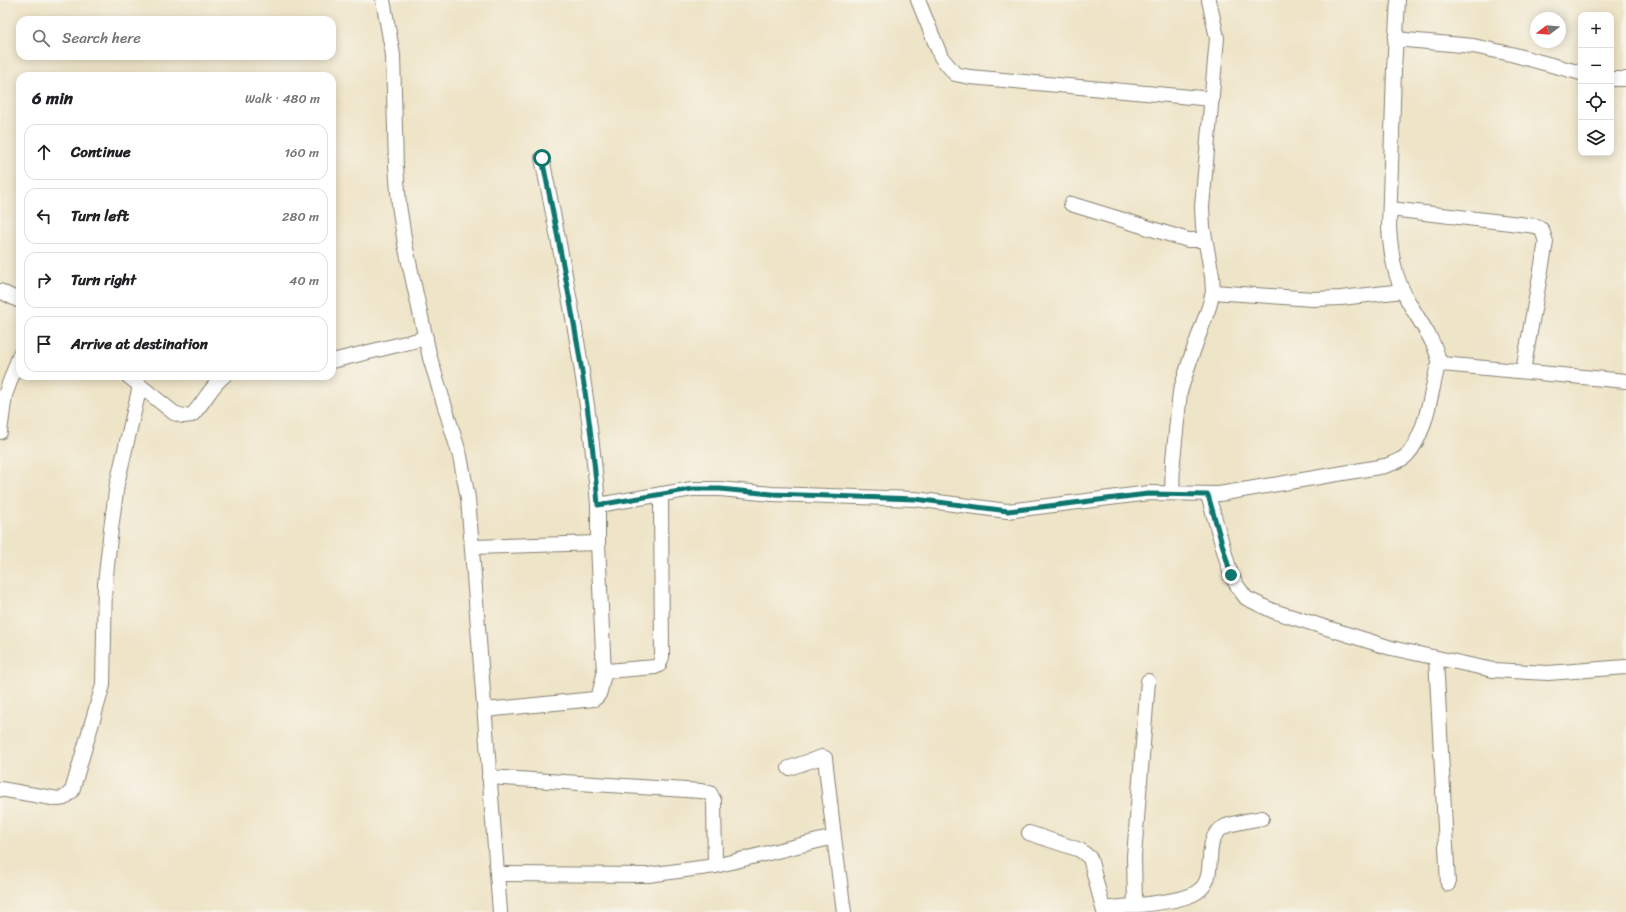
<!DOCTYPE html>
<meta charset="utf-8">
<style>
:root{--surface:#fff;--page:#f6f6f6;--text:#202124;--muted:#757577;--line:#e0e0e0}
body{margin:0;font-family:Sriracha,sans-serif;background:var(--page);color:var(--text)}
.controls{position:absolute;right:12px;top:12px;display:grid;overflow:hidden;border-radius:8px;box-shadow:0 2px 10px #0003}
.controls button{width:36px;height:36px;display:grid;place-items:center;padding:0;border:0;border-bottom:1px solid var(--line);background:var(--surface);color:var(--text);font:20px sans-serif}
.compass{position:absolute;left:1530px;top:12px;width:36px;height:36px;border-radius:50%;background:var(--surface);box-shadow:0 2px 10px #0003;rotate:254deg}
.stop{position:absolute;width:12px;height:12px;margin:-9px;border:3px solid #0f766e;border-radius:50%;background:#fff}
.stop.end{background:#0f766e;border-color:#fff;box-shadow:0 1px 4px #0008}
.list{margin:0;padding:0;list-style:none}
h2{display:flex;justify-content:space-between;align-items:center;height:52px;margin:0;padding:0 16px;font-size:17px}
h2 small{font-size:13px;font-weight:400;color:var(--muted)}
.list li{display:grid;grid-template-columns:26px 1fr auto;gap:12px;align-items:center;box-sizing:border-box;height:56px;margin:0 8px 8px;padding:0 8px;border:1px solid var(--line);border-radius:12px}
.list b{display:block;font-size:15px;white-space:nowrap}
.list em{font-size:13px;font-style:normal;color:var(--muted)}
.icon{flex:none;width:22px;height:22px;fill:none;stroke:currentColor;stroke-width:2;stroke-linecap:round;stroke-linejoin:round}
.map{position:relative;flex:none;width:1626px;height:912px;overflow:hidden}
.search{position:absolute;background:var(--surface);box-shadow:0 2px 10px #0003;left:16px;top:16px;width:320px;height:44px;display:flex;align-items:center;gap:10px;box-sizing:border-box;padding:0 14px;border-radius:12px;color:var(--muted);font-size:15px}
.panel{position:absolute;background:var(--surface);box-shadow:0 2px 10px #0003;left:16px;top:72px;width:320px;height:308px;border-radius:12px}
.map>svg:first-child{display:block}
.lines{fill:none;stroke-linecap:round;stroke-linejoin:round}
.street-casing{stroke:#858072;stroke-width:16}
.street{stroke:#fff;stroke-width:14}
.route{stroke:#0f766e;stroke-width:5}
</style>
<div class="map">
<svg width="1626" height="912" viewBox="0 0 1626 912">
<rect width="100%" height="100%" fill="#f7f3e8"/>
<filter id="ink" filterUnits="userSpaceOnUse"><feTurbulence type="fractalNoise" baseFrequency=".025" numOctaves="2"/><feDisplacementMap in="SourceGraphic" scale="8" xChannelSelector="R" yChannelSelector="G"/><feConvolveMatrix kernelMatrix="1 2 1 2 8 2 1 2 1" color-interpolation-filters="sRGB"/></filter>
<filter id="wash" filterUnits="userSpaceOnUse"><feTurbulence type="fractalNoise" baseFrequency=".012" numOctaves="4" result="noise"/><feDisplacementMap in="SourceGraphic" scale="16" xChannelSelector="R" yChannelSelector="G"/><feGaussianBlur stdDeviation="0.9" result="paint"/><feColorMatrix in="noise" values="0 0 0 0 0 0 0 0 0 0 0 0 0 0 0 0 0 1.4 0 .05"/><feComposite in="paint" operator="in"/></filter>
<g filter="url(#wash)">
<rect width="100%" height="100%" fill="#eee4c7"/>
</g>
<g filter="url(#ink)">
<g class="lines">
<defs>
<g id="street">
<polyline points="383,0 393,55 396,166 399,205 405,244 430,358 460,456 468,498 500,912"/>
<polyline points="918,0 941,57 955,74 970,77 1212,99"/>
<path d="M1398,0L1394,70L1389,228C1391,253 1394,277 1407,299C1419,322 1435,339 1440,365"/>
<polyline points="1395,39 1473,46 1511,54 1581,73"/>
<polyline points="1611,79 1626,79"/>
<path d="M542,158C565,273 589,388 598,505"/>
<polyline points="1071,204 1188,240 1205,240"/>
<polyline points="1390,209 1536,226 1542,230 1546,242 1523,371"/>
<polyline points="0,291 20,301"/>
<polyline points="1213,292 1313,299 1341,298 1403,291"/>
<polyline points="332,361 426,338"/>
<path d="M128,376L174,413L183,416L192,415C204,403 211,386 224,376"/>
<polyline points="0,432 5,395 20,354"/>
<polyline points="1172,493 1173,460 1180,392 1191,357 1209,307 1213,292 1212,276 1203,227 1202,207 1217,38 1209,0"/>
<polyline points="1208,495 1231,575 1238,587 1246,598 1273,611 1391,648 1493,670 1548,673 1626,667"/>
<polyline points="598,543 604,674"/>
<path d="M473,547L598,543V505L692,489H720L772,494L915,499L1007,511L1149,493L1219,494L1385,466C1393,463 1401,461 1407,455C1425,436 1431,394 1437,369L1442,364L1626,381"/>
<polyline points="1436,658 1448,884"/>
<path d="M485,710L594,699C604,694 599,679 607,671L655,667L659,665L662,657L661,494"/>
<polyline points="789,768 822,757 825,758 834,837"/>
<polyline points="489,777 701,791 710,793 714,801 715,866"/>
<polyline points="0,789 58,799 64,798 72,791 103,685 105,584 111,529 117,484 140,386"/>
<polyline points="1029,833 1080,850 1090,858 1104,912"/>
<polyline points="497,874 648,875 715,866 834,837 844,912"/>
<polyline points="1135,905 1134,856 1148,681"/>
<path d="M1106,912L1112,908C1133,905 1181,903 1197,892C1221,877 1198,838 1226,826C1237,822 1251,820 1262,818"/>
</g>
</defs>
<use href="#street" class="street-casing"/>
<use href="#street" class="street"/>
</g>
</g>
<g class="lines" filter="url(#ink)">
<path class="route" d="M542,158C565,273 589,388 598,505L692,489H720L772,494L915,499L1008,511L1148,494L1208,495L1231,575"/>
</g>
</svg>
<div class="controls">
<button>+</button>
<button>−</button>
<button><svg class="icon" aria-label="locate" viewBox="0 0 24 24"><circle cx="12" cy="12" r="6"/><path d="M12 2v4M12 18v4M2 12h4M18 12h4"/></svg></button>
<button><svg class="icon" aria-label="layers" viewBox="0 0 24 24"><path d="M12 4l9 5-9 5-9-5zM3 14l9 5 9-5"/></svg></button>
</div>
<svg class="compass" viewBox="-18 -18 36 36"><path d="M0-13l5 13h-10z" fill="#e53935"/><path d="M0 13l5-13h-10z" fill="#757577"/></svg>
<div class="stop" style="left:542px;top:158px"></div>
<div class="stop end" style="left:1231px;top:575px"></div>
<div class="search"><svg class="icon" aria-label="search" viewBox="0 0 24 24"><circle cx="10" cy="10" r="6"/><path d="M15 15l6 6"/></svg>Search here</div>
<section class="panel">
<h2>6 min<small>Walk · 480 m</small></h2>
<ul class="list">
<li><svg class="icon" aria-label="ahead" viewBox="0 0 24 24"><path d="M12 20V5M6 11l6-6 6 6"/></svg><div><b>Continue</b></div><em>160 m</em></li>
<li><svg class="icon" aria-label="left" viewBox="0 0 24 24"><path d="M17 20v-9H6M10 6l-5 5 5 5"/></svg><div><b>Turn left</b></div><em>280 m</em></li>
<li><svg class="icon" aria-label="right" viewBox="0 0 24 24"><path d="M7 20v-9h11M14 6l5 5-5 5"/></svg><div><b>Turn right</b></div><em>40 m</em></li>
<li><svg class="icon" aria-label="arrive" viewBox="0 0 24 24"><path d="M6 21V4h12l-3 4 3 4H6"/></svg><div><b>Arrive at destination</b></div></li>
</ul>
</section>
</div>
